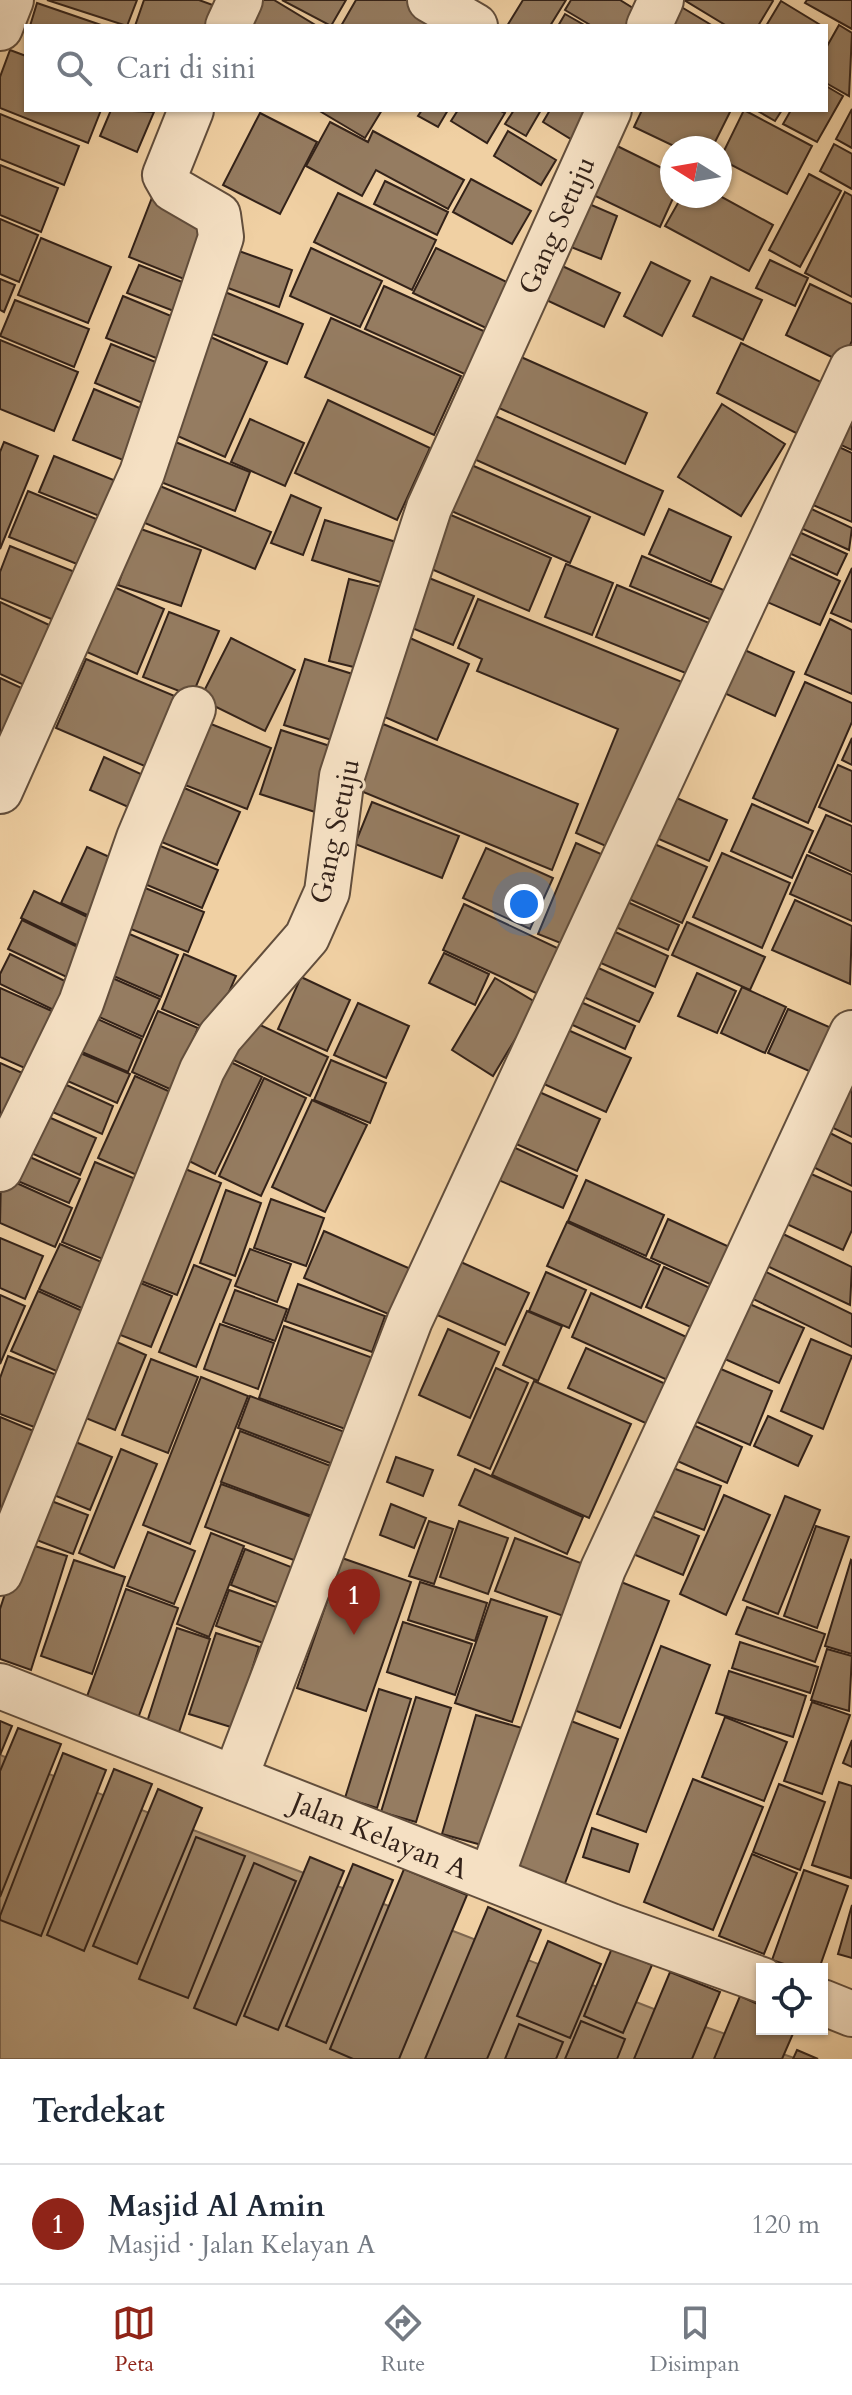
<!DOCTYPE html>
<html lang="id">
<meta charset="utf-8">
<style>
:root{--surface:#fff;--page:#f6f6f7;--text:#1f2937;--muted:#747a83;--line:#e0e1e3;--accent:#8f2418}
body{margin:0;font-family:Cardo,serif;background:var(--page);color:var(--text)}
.controls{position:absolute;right:24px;bottom:24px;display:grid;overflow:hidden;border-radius:0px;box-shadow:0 2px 6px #0004}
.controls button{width:72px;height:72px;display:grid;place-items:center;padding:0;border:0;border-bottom:2px solid var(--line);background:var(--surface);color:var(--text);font:40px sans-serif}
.compass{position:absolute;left:660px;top:136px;width:72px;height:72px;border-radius:50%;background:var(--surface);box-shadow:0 2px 6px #0004;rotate:281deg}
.you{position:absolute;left:524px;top:904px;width:28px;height:28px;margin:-20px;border:6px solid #fff;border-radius:50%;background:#1a73e8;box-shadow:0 0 0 12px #1a73e833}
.badge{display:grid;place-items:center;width:52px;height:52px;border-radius:50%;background:var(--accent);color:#fff;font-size:26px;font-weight:700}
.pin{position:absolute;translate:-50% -66px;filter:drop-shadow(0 2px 4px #0008)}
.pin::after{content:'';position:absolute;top:42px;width:28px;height:24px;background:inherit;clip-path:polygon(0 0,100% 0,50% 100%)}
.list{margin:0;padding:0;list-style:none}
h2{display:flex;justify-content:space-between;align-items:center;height:104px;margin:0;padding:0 32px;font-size:34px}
h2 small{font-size:26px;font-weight:400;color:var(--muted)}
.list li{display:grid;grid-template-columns:52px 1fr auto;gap:24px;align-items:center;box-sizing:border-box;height:120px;padding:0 32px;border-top:2px solid var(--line)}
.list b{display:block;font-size:30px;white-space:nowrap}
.list p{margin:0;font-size:26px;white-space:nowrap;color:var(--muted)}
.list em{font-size:26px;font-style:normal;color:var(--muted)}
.icon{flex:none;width:44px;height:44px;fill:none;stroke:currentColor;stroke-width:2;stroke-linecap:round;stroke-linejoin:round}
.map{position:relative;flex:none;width:852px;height:2059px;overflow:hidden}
.search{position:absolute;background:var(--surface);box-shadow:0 2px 6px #0004;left:24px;right:24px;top:24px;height:88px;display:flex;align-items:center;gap:20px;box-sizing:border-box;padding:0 28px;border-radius:0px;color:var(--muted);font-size:30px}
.sheet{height:224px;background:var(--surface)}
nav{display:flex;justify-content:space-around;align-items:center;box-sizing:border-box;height:112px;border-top:2px solid var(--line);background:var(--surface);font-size:22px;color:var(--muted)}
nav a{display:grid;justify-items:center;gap:4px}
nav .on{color:var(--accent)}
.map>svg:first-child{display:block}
.water{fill:#b09574;stroke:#7e6750;stroke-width:2}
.building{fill:#957c61;stroke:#332219;stroke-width:2}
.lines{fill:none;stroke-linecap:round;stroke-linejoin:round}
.minor-casing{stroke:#624e3c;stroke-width:48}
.minor{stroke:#f5e0c3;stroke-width:44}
.labels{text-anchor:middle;stroke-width:6;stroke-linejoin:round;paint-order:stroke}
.street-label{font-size:28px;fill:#332219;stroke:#f5e0c3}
</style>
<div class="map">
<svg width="852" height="2059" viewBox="0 0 852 2059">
<rect width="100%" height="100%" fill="#f0d0a3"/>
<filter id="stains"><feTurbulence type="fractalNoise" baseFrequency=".0025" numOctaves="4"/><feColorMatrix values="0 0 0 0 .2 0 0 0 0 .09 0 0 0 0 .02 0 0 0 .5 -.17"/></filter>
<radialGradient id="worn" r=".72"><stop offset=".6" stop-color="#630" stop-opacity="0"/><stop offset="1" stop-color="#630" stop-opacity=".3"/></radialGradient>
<polygon class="water" points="0,1755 654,2009 797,2059 0,2059"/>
<g class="building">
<polygon points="47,0 137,0 127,26"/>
<polygon points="144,0 199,0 221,8 215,26 135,26"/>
<polygon points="258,0 274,0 317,26 256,26 246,20"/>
<polygon points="282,0 346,0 331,26"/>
<polygon points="356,0 409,0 436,17 431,26 341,26"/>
<polygon points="523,0 566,0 550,26 507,26"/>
<polygon points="571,0 620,0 641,13 633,26 592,26 565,10"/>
<polygon points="684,0 772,0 773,1 758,26 727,26"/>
<polygon points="807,0 852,0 852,29 805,3"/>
<polygon points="781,1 822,26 766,26"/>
<polygon points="37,3 104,26 30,26"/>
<polygon points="678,5 713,26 665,26"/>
<polygon points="565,14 586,26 558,26"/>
<polygon points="839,25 852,33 849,96 826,83 826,48"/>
<polygon points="10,50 26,56 26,110 101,110 88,143 0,108 0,77"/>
<polygon points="826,86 843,96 817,142 783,124 791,110 826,110"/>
<polygon points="852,109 852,148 836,139"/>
<polygon points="111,110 154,112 137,152 100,136"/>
<polygon points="318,110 382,110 365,138"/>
<polygon points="422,110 448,110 438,127 418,116"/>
<polygon points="458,110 499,110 505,113 487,143 451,121"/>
<polygon points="514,110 541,110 526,136 505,124"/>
<polygon points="550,110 592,110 574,141 543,122"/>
<polygon points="642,110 731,110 712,148 678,148 634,127"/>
<polygon points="744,110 812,146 787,194 720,159"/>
<polygon points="756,110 782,110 775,121"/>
<polygon points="260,113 317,142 280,214 223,185"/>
<polygon points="0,114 79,146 64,185 0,159"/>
<polygon points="330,122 368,142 373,131 464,180 448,209 376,170 362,196 306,166"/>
<polygon points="508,131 556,160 541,185 494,156"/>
<polygon points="607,141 672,173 674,196 660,227 583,190"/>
<polygon points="834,144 852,154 852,189 820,171"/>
<polygon points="0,165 58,188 41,232 0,215"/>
<polygon points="809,174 841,191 800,267 769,250"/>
<polygon points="471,179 531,211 512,244 453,212"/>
<polygon points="385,181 448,212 437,235 374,204"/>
<polygon points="845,192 852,196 852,297 805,273"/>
<polygon points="338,193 436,240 412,290 314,242"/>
<polygon points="153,195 208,217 184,279 129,257"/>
<polygon points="682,196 720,196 773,225 749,271 665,226"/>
<polygon points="573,197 617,216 601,259 556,241"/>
<polygon points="0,219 38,235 19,282 0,274"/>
<polygon points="41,238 111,267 88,323 18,295"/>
<polygon points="225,246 292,270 279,307 212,282"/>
<polygon points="311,248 382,281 360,327 290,296"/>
<polygon points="436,248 511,284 488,329 413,293"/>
<polygon points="770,260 808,278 795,306 756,288"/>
<polygon points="651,262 690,281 662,336 624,316"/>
<polygon points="558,264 620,293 604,327 542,298"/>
<polygon points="139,265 195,287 184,315 127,293"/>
<polygon points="711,277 762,300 743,340 693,316"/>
<polygon points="0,279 15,285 4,312 0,310"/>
<polygon points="810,284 852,304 852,341 842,362 786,335"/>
<polygon points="384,286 488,333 469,376 365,329"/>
<polygon points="225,292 303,324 287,364 208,332"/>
<polygon points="123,296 188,323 171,364 106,338"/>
<polygon points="15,300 89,329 74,367 0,336"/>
<polygon points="331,318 461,376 434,435 305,377"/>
<polygon points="206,335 267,362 225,457 164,430"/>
<polygon points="0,340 78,372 54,431 0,409"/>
<polygon points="741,343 829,386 804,437 717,393"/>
<polygon points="111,344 168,367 152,407 95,383"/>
<polygon points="512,353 647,413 625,464 490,404"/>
<polygon points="94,389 154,414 133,464 73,440"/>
<polygon points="852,390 852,450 826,438"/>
<polygon points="328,400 430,448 397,520 295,473"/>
<polygon points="722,404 785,444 741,516 678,477"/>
<polygon points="482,410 663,491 644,535 463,454"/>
<polygon points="250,419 304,443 285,486 231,462"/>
<polygon points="168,439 250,472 235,511 153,479"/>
<polygon points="824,440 852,453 852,522 797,498"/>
<polygon points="4,442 38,456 0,549 0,452"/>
<polygon points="54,456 121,483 107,519 39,492"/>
<polygon points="460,460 590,517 570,563 440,506"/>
<polygon points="143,479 271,532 255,569 128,516"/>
<polygon points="28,491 106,523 87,568 9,537"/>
<polygon points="291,495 321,508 303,555 271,543"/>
<polygon points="801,504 852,528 849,550 792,524"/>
<polygon points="437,509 551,558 529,611 415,562"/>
<polygon points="669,509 731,537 711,582 649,554"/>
<polygon points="325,520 396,542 383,583 312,560"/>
<polygon points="786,526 847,554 837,575 776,547"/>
<polygon points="138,528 201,550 181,606 118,585"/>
<polygon points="10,546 80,574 61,623 0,598 0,572"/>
<polygon points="771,549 840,581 820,625 751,595"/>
<polygon points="642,556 726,591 714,621 630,586"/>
<polygon points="566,564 613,583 592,635 545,617"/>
<polygon points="852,568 852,622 831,613"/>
<polygon points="419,574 474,596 453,645 400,623"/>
<polygon points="349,579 386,588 366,670 329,661"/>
<polygon points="107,584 164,609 137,674 80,649"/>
<polygon points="617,585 714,625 693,676 596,637"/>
<polygon points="478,599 687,684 615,850 576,833 618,729 477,671 482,659 458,648"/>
<polygon points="0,602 62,631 35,690 0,674"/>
<polygon points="169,612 219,631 192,696 143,677"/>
<polygon points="830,619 852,630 852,694 805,674"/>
<polygon points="403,635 469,664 437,740 371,711"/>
<polygon points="231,638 295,670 265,731 200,699"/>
<polygon points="731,644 794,672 775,716 711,687"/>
<polygon points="86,659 177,697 147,767 56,728"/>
<polygon points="305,659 362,677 341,743 284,725"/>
<polygon points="0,678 32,693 0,747"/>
<polygon points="805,682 852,703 852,722 808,823 753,798"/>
<polygon points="201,720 271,748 247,809 177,782"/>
<polygon points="383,724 578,804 552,870 356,789"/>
<polygon points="281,730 342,750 321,814 260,794"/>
<polygon points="852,738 852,765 842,760"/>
<polygon points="104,757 158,782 144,814 90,790"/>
<polygon points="838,765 852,771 852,822 819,807"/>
<polygon points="175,784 240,812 217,865 152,838"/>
<polygon points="663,792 727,820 709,861 645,833"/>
<polygon points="372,802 459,836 442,878 355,844"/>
<polygon points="752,804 813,831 792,878 731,851"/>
<polygon points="826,815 852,826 852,872 809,852"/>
<polygon points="643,839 707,867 682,923 618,894"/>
<polygon points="151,842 218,870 202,908 135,880"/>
<polygon points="576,843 610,858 573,948 538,934"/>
<polygon points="87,847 123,863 98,920 61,903"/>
<polygon points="486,848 553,878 530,929 463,898"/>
<polygon points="722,853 790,883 762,948 693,917"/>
<polygon points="807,855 852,875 852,921 790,894"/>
<polygon points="133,883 204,912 188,952 116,923"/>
<polygon points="34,891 106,926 93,953 21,918"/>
<polygon points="614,896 679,925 668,950 602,921"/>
<polygon points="795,900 852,926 850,984 772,950"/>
<polygon points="464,904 570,954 549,999 443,950"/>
<polygon points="22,920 90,953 77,982 8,949"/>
<polygon points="687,922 765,957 750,990 672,955"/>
<polygon points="600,925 668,956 655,987 585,956"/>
<polygon points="118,929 178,955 161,997 100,970"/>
<polygon points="444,953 489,974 475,1005 429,983"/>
<polygon points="10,954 77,987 64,1015 0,984 0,974"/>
<polygon points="184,954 236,976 212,1031 162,1009"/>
<polygon points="581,960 653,993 639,1022 568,990"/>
<polygon points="101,973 160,999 143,1037 84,1010"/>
<polygon points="697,973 736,991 717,1033 678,1016"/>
<polygon points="301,977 350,1000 327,1051 278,1029"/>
<polygon points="495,978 537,1003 493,1076 452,1050"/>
<polygon points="742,987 786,1007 765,1053 721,1033"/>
<polygon points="0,988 63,1016 38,1074 0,1057"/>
<polygon points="565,995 635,1026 625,1049 555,1017"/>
<polygon points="358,1003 409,1026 386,1078 334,1055"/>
<polygon points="788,1009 845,1034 825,1078 768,1053"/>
<polygon points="158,1011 198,1028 172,1090 132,1072"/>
<polygon points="82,1012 142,1039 128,1072 68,1046"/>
<polygon points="243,1017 328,1057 310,1096 225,1056"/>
<polygon points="550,1022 631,1058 606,1112 526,1076"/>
<polygon points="66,1047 130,1074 117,1103 54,1075"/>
<polygon points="222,1058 262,1077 215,1174 175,1154"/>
<polygon points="331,1060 386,1083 370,1123 314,1100"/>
<polygon points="0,1063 29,1076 0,1124"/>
<polygon points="135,1076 175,1094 139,1176 98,1158"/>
<polygon points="51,1078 113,1106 102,1134 39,1106"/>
<polygon points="264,1078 306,1098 261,1196 219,1176"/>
<polygon points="519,1083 600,1119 577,1171 496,1135"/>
<polygon points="847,1085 852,1088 852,1137 827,1125"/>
<polygon points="312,1100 367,1125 325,1212 272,1187"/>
<polygon points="35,1111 96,1138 80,1175 20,1148"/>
<polygon points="824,1130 852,1144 852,1186 807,1164"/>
<polygon points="502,1142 577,1176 563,1208 487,1175"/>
<polygon points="16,1151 80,1179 69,1203 6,1176"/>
<polygon points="95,1162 138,1180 105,1260 62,1242"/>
<polygon points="175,1165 221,1183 177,1295 131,1277"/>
<polygon points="800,1169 852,1192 852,1230 843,1250 778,1220"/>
<polygon points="1,1176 72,1208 55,1247 0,1223"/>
<polygon points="586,1180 664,1215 646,1256 568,1221"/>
<polygon points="226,1190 261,1203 235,1276 200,1263"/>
<polygon points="271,1199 324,1218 306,1266 254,1248"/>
<polygon points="668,1219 736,1250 719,1288 651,1258"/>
<polygon points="567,1222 660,1265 641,1308 547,1266"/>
<polygon points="324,1231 413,1270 393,1316 304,1278"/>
<polygon points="781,1233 852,1267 850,1305 765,1265"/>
<polygon points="0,1238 43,1256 25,1299 0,1288"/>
<polygon points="60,1244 106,1264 86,1310 39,1289"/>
<polygon points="250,1249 291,1264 277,1302 235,1286"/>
<polygon points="452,1258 529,1293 505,1345 428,1311"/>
<polygon points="194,1265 231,1280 196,1367 159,1352"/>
<polygon points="664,1267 721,1293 704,1333 646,1307"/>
<polygon points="760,1269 852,1314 852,1347 747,1296"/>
<polygon points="546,1272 586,1290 569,1328 529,1311"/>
<polygon points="126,1277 172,1296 151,1347 105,1329"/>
<polygon points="298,1284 385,1316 372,1352 285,1321"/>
<polygon points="235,1290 287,1309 275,1341 223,1322"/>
<polygon points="38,1291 89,1314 63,1374 11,1351"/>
<polygon points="591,1293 693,1340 674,1383 572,1337"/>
<polygon points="0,1295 25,1306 0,1364"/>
<polygon points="743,1301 804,1328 779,1383 718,1356"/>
<polygon points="527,1311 562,1326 538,1381 503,1365"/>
<polygon points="220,1324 274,1343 258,1389 204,1369"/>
<polygon points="284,1326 373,1358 348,1430 259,1398"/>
<polygon points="448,1329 499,1352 470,1418 419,1395"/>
<polygon points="103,1336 146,1355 115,1430 71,1412"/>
<polygon points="811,1339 852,1356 823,1429 781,1411"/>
<polygon points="586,1348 670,1386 652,1426 568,1388"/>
<polygon points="8,1356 62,1377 42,1430 0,1414 0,1378"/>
<polygon points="151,1359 198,1377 168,1453 122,1435"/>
<polygon points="714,1366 772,1391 750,1445 690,1419"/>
<polygon points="496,1368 528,1383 490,1469 458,1455"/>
<polygon points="201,1377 248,1396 190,1544 143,1525"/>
<polygon points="534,1381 631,1424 589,1518 492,1475"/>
<polygon points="250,1396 350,1434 338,1466 238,1428"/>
<polygon points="768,1416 812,1436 798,1466 754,1446"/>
<polygon points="0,1417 41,1434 0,1533"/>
<polygon points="682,1420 742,1447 727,1483 666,1456"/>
<polygon points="240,1431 336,1468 317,1518 221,1482"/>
<polygon points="66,1438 112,1457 90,1510 44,1491"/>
<polygon points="121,1449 157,1464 114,1568 79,1553"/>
<polygon points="396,1457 433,1470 423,1496 387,1482"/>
<polygon points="657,1462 721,1486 704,1530 640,1505"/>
<polygon points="475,1469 583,1517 567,1554 459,1505"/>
<polygon points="221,1484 314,1518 299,1562 205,1527"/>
<polygon points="724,1495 770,1515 726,1615 680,1594"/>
<polygon points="785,1496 820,1510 778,1614 743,1600"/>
<polygon points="41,1497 88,1515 73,1554 26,1536"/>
<polygon points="391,1504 426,1518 414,1548 380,1535"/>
<polygon points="637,1510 699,1536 683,1575 621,1549"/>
<polygon points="429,1521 453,1529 434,1584 409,1576"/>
<polygon points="459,1521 508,1538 488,1594 440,1577"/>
<polygon points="816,1526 849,1537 817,1628 784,1616"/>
<polygon points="148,1532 195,1551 174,1604 127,1586"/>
<polygon points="211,1533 244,1546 209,1637 177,1624"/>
<polygon points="515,1538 586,1565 566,1617 495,1591"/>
<polygon points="22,1542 67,1556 31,1670 0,1659 0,1609"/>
<polygon points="245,1549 296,1569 283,1605 231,1585"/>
<polygon points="342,1558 411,1582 366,1711 297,1688"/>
<polygon points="74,1560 125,1577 92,1674 41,1656"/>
<polygon points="851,1560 852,1561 852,1654 825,1646"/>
<polygon points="606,1576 669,1601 620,1728 556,1703"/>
<polygon points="420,1582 487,1603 475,1641 408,1620"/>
<polygon points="126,1589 178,1608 137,1721 85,1702"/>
<polygon points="229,1590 282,1609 269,1645 216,1626"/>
<polygon points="491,1599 547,1617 512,1722 455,1703"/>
<polygon points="747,1607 825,1634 815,1662 736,1634"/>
<polygon points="403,1622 472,1644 455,1695 387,1672"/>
<polygon points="177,1628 210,1639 179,1732 147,1722"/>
<polygon points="216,1633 259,1647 234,1728 189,1714"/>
<polygon points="740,1642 818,1667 810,1693 732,1668"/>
<polygon points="661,1646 710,1665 646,1832 597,1814"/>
<polygon points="827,1649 852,1656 849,1711 811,1700"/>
<polygon points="729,1671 806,1696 793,1737 716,1713"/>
<polygon points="379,1689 411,1699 377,1808 345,1798"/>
<polygon points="416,1697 451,1708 416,1822 381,1812"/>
<polygon points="812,1702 850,1715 822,1794 784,1781"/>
<polygon points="476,1715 529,1730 496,1849 442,1834"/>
<polygon points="558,1716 618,1739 564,1886 503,1864"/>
<polygon points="725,1717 787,1742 764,1801 702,1777"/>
<polygon points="0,1721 12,1726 0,1755"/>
<polygon points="18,1728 61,1744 0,1897 0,1771"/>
<polygon points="852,1740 852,1767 843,1763"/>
<polygon points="63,1753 106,1770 41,1936 0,1920 0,1916"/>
<polygon points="114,1769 152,1784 84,1951 47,1935"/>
<polygon points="693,1779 763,1807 713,1930 644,1902"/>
<polygon points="839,1782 852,1786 851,1878 812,1865"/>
<polygon points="779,1784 825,1802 800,1870 753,1852"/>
<polygon points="158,1789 202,1808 137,1964 93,1946"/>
<polygon points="592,1828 638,1844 629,1872 583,1857"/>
<polygon points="196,1837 245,1856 188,1998 139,1979"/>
<polygon points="752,1854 797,1873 764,1954 719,1936"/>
<polygon points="310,1857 344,1871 278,2030 244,2016"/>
<polygon points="254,1863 296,1881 236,2025 194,2008"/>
<polygon points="353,1864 393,1880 326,2043 286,2026"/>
<polygon points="404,1869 467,1895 399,2059 353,2059 330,2049"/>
<polygon points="804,1870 848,1886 819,1969 799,1969 772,1960"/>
<polygon points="852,1905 852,1958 838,1954"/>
<polygon points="488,1907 541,1930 487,2059 425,2059"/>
<polygon points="548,1941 601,1964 570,2038 517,2016"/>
<polygon points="612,1948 652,1965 623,2033 584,2016"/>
<polygon points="670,1972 720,1992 692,2059 634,2059"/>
<polygon points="740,1996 762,2006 762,2029 795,2029 782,2059 714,2059"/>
<polygon points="581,2021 625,2039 617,2059 565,2059"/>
<polygon points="519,2024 563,2042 556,2059 505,2059"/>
<polygon points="797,2050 818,2059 793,2059"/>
</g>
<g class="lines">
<defs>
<g id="minor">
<polyline points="430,0 475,26"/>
<polyline points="228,26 240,0"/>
<polyline points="649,26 661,0"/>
<polyline points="0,28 11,0"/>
<polyline points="0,791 142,473 221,237 218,215 173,189 165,175 191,110"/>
<polyline points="0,1169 81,1003 139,838 193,709"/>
<polyline points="0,1573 202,1070 220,1037 307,937 327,892 342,776 429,508 609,110"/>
<polyline points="0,1686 611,1926 762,1980"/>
<polyline points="235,1778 410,1320 852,368"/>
<polyline points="491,1878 603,1569 852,1033"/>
<polyline points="822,2002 852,2014"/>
</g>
</defs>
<use href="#minor" class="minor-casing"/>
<use href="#minor" class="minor"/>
</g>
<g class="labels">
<g class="street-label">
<text transform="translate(556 225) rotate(-66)" y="10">Gang Setuju</text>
<text transform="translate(334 831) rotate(-78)" y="10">Gang Setuju</text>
<text transform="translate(380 1835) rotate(22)" y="10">Jalan Kelayan A</text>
</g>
</g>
<rect width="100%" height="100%" filter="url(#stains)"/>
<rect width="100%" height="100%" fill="url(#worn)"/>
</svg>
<div class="controls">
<button><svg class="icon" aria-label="locate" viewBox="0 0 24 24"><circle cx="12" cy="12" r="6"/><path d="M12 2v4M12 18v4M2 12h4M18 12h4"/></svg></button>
</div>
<svg class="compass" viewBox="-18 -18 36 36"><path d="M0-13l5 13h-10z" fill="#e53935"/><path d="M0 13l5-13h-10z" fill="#747a83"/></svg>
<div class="you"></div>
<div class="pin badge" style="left:354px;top:1635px">1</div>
<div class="search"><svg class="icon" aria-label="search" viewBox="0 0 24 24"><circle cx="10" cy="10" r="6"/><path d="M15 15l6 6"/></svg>Cari di sini</div>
</div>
<section class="sheet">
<h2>Terdekat<small></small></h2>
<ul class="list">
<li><span class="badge">1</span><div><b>Masjid Al Amin</b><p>Masjid · Jalan Kelayan A</p></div><em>120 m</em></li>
</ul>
</section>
<nav>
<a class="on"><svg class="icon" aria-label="map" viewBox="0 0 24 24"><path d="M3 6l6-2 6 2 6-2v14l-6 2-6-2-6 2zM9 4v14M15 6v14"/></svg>Peta</a>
<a><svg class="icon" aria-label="directions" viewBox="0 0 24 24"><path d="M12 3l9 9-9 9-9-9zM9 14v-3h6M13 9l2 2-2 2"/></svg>Rute</a>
<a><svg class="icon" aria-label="saved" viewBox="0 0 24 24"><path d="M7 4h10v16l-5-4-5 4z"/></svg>Disimpan</a>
</nav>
